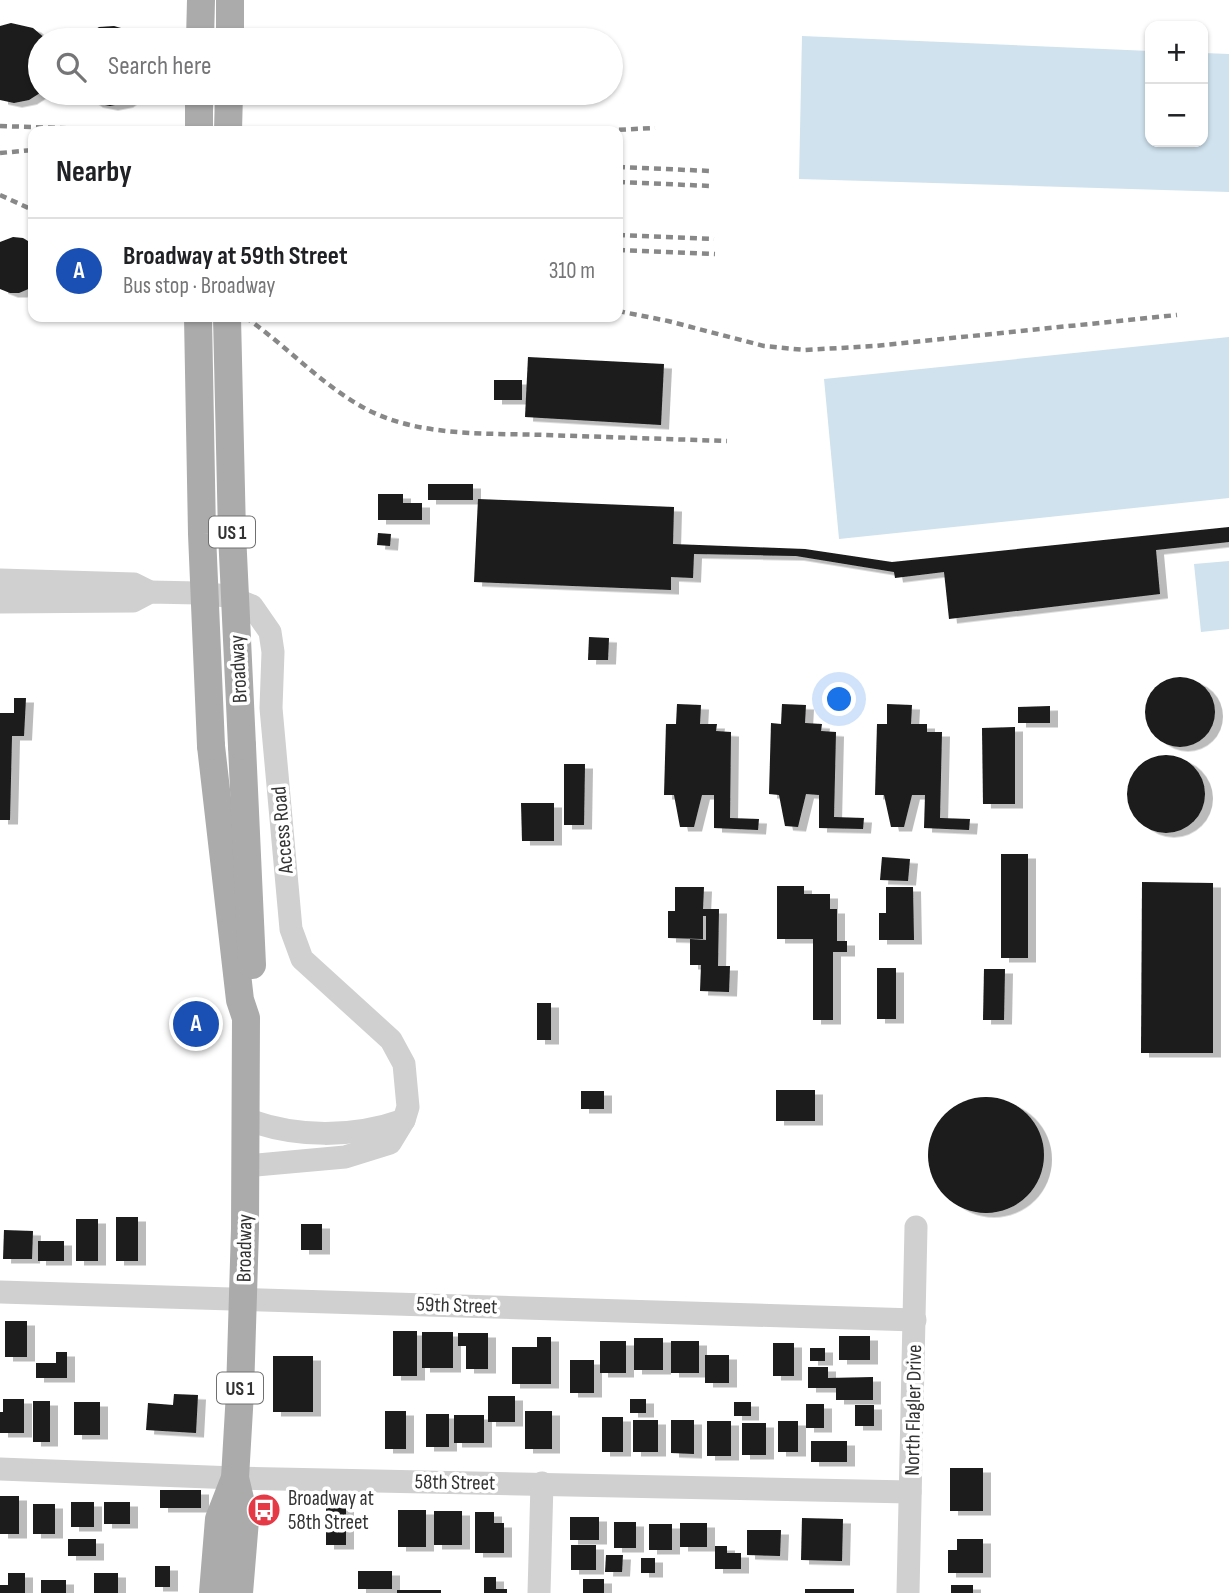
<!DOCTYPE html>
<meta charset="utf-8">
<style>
:root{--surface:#fff;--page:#f2f2f2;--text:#202124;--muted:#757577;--line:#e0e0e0;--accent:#e63946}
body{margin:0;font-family:"Sofia Sans Condensed",sans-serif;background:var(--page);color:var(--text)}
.controls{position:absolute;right:21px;top:21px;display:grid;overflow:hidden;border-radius:14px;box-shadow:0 2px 5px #0004}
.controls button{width:63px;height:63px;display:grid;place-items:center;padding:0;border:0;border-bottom:2px solid var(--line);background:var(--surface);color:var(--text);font:35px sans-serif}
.you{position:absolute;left:840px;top:700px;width:24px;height:24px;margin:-18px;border:5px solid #fff;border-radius:50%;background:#1a73e8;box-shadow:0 0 0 10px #1a73e833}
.badge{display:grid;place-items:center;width:46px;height:46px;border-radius:50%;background:var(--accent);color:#fff;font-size:23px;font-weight:700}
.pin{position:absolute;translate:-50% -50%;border:4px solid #fff;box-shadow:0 2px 7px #0006}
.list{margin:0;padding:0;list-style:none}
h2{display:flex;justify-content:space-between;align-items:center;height:91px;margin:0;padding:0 28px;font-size:30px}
h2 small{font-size:23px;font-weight:400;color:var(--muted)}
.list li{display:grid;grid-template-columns:46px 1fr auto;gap:21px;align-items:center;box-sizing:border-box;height:105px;padding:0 28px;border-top:2px solid var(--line)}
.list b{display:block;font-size:26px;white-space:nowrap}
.list p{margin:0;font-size:23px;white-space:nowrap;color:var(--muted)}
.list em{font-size:23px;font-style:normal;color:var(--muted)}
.icon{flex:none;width:38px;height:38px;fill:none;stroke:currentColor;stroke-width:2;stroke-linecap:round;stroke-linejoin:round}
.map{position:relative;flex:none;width:1229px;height:1593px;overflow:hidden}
.search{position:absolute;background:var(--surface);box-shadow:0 2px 5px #0004;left:28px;top:28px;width:595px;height:77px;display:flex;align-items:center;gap:18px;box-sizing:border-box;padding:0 24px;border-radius:38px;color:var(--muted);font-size:26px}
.panel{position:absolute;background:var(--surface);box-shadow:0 2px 5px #0004;left:28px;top:126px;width:595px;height:196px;border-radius:14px}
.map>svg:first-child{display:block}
.water{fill:#cfe2ee}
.building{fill:#1a1a1a;filter:url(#shadow)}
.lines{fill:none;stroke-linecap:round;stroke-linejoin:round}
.minor{stroke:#d0d0d0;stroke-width:23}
.major{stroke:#ababab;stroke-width:28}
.rail{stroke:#888;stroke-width:4.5;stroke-dasharray:7 5;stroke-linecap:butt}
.major-bridge{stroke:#ababab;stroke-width:28}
.labels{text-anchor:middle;stroke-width:7;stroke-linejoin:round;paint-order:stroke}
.shield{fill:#fff;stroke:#707070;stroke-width:2}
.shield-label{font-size:19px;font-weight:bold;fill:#333}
.street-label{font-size:21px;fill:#333;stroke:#fff}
.poi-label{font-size:21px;fill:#333;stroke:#fff;text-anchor:start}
</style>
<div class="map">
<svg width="1229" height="1593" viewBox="0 0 1229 1593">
<defs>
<filter id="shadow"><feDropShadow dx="8" dy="4.5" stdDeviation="0" flood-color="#0004"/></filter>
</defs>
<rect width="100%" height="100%" fill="#fff"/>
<g class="water">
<polygon points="802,36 1150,51 1150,142 1203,142 1203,53 1229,54 1229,192 799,179"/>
<polygon points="1229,337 1229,498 839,539 824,379"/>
<polygon points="1229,561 1229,629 1201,632 1194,564"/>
</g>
<g class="building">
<polygon points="11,23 33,28 47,40 40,40 40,93 29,100 14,103 0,100 0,26"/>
<polygon points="114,26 128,30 141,40 79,40 99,27"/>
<polygon points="80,93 139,93 125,103 110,106 95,103"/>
<polygon points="13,237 23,238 33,244 33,287 19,293 10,293 0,289 0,242"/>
<polygon points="528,357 664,364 661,425 525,417"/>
<rect x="494" y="380" width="28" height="20"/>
<rect x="428" y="484" width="45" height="16"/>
<polygon points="378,494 403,494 403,503 422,503 422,520 378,520"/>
<polygon points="478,499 674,507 673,544 805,549 892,562 1229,527 1229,542 1156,550 1160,594 949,619 944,572 895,578 894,572 796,556 694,554 693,578 671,577 671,590 474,582"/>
<polygon points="378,533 391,534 390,546 377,545"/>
<polygon points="589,637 609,638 608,660 588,660"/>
<circle cx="1180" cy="712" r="35"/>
<polygon points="14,698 26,698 24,736 12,736 10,820 0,820 0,713 14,713"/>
<polygon points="677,704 701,705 700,724 717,724 716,731 731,732 730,818 759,819 758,830 714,828 714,795 702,795 694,827 680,827 674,795 664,795 666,724 676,724"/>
<polygon points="782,704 806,705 805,723 822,724 821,731 836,732 834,817 864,818 863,829 819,828 819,795 806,794 798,827 785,826 779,795 769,794 771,723 781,724"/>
<polygon points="887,704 912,705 911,724 927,724 927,732 942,732 940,818 970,819 969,830 924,828 925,795 912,795 904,827 891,827 884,795 875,795 877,724 887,724"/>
<polygon points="1050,706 1050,723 1018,723 1018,707"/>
<polygon points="1015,727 1015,804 983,804 982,728"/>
<circle cx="1166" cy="794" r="39"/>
<polygon points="564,764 585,764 584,825 564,825"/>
<polygon points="521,803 554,803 554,841 522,841"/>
<rect x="1001" y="854" width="27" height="104"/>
<polygon points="882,857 910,859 908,881 880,880"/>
<polygon points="1142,882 1213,883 1213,1053 1141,1053"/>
<polygon points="777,886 804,886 804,894 830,894 830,909 837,909 837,941 847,941 847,952 833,952 833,1020 813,1020 813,939 777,939"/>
<polygon points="675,887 704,887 703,909 719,909 718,966 730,966 729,992 700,991 701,965 690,965 690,939 706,940 706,916 703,916 703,939 668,938 668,911 675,911"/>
<polygon points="886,887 913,887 914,940 879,940 879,913 886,913"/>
<rect x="877" y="968" width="19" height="51"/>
<polygon points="984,969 1005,969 1004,1020 983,1020"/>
<rect x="537" y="1003" width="14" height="37"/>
<rect x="776" y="1090" width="39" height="31"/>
<rect x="581" y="1091" width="23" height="18"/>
<circle cx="986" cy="1155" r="58"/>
<rect x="116" y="1217" width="22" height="44"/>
<rect x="76" y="1219" width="22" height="42"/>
<rect x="301" y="1224" width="21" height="26"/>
<polygon points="4,1230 33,1231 32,1259 3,1259"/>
<rect x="38" y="1241" width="26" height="20"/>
<rect x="5" y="1321" width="22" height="36"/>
<rect x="393" y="1331" width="24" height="45"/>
<rect x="422" y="1332" width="31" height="36"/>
<polygon points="458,1333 488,1333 488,1369 466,1369 466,1346 458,1346"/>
<rect x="839" y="1336" width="31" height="24"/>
<polygon points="537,1337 551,1337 551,1384 512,1384 512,1347 537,1347"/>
<rect x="634" y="1338" width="29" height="32"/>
<rect x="600" y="1341" width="26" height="32"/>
<rect x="671" y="1341" width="28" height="32"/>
<rect x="773" y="1343" width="21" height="33"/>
<rect x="810" y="1348" width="15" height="13"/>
<polygon points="56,1352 67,1352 67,1378 36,1378 36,1363 56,1363"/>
<rect x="705" y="1355" width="24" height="28"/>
<rect x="273" y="1356" width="40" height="56"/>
<rect x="570" y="1360" width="24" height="33"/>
<polygon points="808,1367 828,1367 828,1378 873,1377 873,1400 836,1400 836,1388 808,1388"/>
<polygon points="174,1394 198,1395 196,1433 146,1430 148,1403 173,1405"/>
<rect x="488" y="1396" width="27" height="26"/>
<polygon points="3,1399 24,1399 24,1433 0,1433 0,1412 3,1412"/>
<rect x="630" y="1399" width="16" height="14"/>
<rect x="33" y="1401" width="17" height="41"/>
<rect x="74" y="1402" width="26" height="33"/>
<rect x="734" y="1402" width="17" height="14"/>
<rect x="806" y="1404" width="18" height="24"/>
<rect x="855" y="1405" width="19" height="21"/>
<rect x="385" y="1411" width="21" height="38"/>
<rect x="525" y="1411" width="27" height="38"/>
<rect x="426" y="1414" width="23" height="33"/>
<rect x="454" y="1415" width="30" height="28"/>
<rect x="602" y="1417" width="21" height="35"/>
<rect x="633" y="1420" width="25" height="32"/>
<polygon points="671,1420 694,1420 694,1454 671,1453"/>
<rect x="707" y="1421" width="24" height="35"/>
<rect x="778" y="1421" width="20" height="31"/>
<rect x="742" y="1423" width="24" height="32"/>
<rect x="811" y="1441" width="36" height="21"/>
<rect x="950" y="1468" width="33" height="43"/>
<rect x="160" y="1490" width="41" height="18"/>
<rect x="0" y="1496" width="19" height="38"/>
<rect x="71" y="1502" width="23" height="25"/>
<rect x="104" y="1502" width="26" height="22"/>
<rect x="33" y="1504" width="22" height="30"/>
<rect x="326" y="1506" width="20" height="39"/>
<rect x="398" y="1510" width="28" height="37"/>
<rect x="434" y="1511" width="28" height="34"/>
<polygon points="475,1512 494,1512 494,1523 504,1523 504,1553 475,1553"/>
<rect x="570" y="1517" width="29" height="23"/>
<polygon points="802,1518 843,1519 842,1561 801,1560"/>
<rect x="614" y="1522" width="22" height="26"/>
<rect x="680" y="1523" width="27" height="24"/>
<rect x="649" y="1524" width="23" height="26"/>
<polygon points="747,1530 781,1530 780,1556 747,1555"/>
<rect x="68" y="1539" width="28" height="17"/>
<polygon points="957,1539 983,1539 983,1573 948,1573 948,1550 957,1550"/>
<rect x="571" y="1545" width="25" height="25"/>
<polygon points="715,1546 727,1546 727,1553 741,1553 741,1569 715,1569"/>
<polygon points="606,1555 623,1555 622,1572 605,1572"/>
<rect x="641" y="1558" width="14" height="15"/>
<rect x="155" y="1566" width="15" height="21"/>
<rect x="358" y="1571" width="34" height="18"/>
<polygon points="8,1573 25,1573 25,1593 0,1593 0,1585 8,1585"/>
<rect x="94" y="1573" width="24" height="20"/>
<polygon points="484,1577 496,1577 496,1589 507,1589 507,1593 484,1593"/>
<rect x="583" y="1579" width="21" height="14"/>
<rect x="41" y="1580" width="25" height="13"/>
<rect x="951" y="1585" width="22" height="8"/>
<rect x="805" y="1589" width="49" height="4"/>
<rect x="397" y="1590" width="44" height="3"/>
</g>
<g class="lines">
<g class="minor">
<polyline points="0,580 134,584 150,592"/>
<polyline points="0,602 133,601 150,592 198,593 227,596 252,606 270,632 273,652 271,708 291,929 302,959 391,1040 404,1064 408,1107 404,1120 390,1143 345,1157 246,1166"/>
<path d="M246,1119C296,1138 353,1138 404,1120"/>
<polyline points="0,1292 915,1320"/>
<polyline points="0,1469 235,1478 910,1492"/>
<polyline points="539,1593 542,1483"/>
<polyline points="908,1593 916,1227"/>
</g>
<g class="major">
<polyline points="200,40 201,0"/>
<polyline points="230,40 230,0"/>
<polyline points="199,131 199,93"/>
<polyline points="228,131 229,93"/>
<polyline points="211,746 240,1000 246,1018 245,1229 240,1392 235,1478 219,1519 213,1593"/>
<polyline points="242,746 252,965"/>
<polyline points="235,1478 245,1520 239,1593"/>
</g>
<g class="rail">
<polyline points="0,126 155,131"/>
<polyline points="595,131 655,128"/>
<polyline points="0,153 33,150"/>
<polyline points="618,167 711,171"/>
<polyline points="618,182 711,186"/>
<polyline points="0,195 33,210"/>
<polyline points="618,235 714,239"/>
<polyline points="618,250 715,254"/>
<polyline points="618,311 668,321 764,346 805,350 874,346 1177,315"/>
<path d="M245,317C287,346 322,386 368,410C421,437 488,433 546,435C606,437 667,439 727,441"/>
</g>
<g class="major-bridge">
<polyline points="198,317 202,534 211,746"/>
<polyline points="227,317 232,533 242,746"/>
</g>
</g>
<defs>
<symbol id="bus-disc" viewBox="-11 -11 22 22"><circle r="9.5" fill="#e63946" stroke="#fff"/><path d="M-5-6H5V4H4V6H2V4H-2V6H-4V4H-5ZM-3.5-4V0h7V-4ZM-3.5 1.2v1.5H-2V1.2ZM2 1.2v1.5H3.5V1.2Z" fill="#fff"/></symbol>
</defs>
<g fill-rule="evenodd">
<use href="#bus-disc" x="245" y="1491" width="38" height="38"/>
</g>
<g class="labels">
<g class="shield">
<rect x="209" y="516.5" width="46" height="31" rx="5"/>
<rect x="217" y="1372.5" width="46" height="31" rx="5"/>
</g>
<g class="shield-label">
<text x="232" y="539">US 1</text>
<text x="240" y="1395">US 1</text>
</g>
<g class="street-label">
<text transform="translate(238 669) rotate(-93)" y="7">Broadway</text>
<text transform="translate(282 830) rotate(-95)" y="7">Access Road</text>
<text transform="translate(244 1248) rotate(-89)" y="7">Broadway</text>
<text transform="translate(457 1305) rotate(2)" y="7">59th Street</text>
<text transform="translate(913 1410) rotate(-89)" y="7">North Flagler Drive</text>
<text transform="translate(455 1482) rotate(1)" y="7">58th Street</text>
</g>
<g class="poi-label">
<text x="288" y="1505">Broadway at<tspan x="288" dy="24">58th Street</tspan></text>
</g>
</g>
</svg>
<div class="controls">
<button>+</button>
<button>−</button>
</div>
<div class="you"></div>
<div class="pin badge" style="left:196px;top:1024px;background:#1a4fb4">A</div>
<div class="search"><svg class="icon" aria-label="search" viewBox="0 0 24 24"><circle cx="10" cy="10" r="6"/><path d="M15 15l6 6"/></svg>Search here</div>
<section class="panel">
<h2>Nearby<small></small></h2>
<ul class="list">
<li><span class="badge" style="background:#1a4fb4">A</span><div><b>Broadway at 59th Street</b><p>Bus stop · Broadway</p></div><em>310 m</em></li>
</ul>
</section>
</div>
